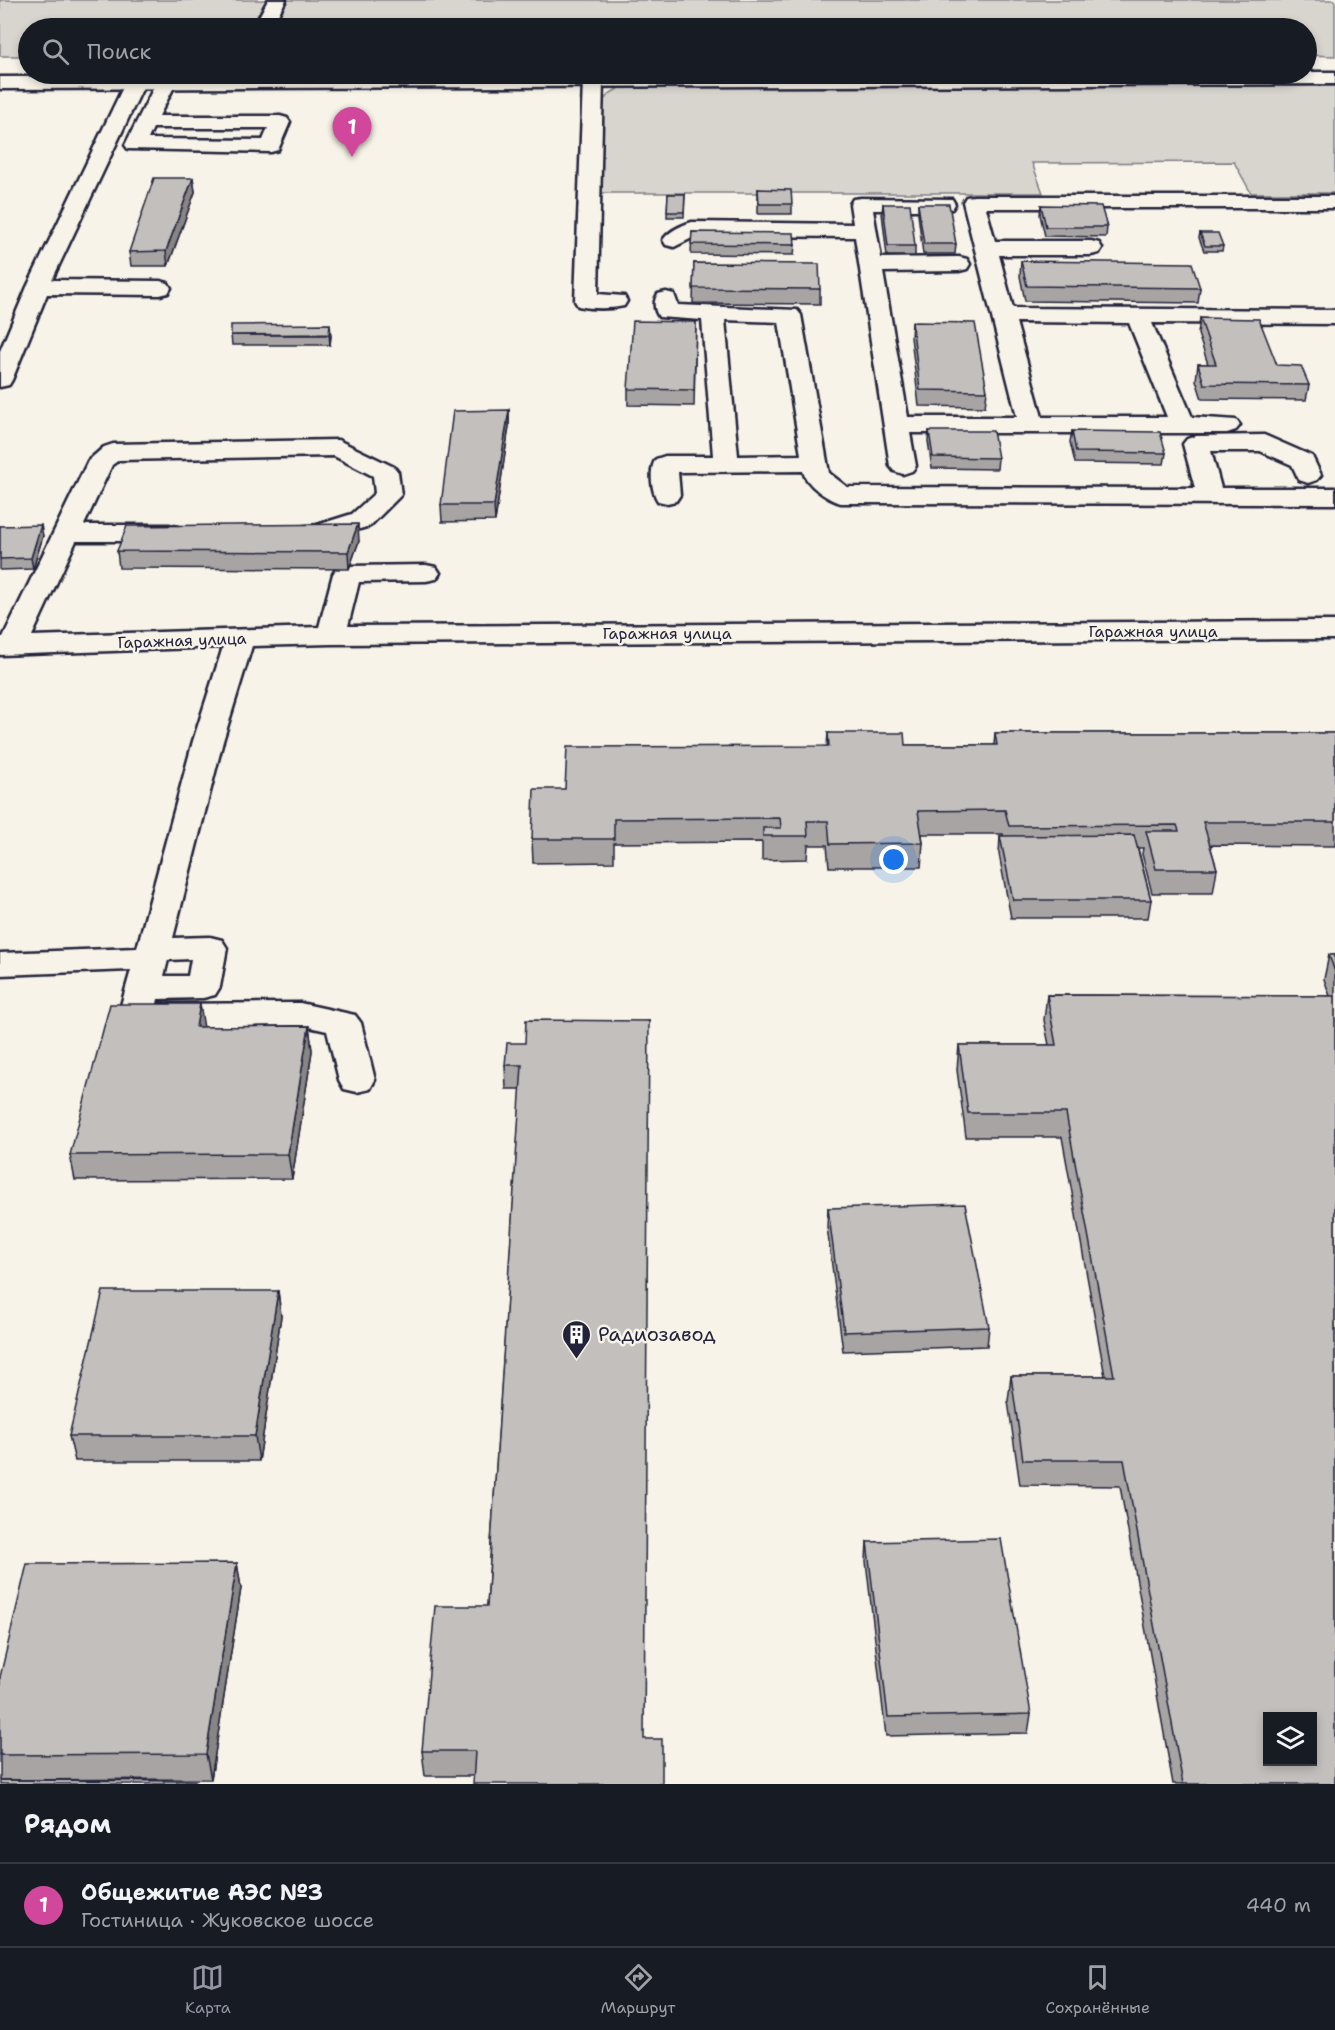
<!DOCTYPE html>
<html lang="ru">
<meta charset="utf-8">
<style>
:root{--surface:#171b24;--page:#20242c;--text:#f1f3f6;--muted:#9ea1a6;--line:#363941;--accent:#9495a2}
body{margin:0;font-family:"Shantell Sans",sans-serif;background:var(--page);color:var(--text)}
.controls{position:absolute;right:18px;bottom:18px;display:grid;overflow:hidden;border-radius:0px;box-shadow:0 3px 9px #0003}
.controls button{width:54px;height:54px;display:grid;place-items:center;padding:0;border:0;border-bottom:2px solid var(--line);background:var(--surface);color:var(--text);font:30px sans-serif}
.you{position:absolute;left:894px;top:860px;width:21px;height:21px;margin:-15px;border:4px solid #fff;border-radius:50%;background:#1a73e8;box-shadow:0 0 0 9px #1a73e833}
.badge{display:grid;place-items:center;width:39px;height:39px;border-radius:50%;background:var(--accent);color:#fff;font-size:20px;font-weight:700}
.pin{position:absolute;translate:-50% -50px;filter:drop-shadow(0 2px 3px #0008)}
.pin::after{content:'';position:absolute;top:32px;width:21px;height:18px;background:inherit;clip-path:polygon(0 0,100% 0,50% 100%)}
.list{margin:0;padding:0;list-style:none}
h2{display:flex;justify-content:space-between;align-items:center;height:78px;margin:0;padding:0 24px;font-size:26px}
h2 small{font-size:20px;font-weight:400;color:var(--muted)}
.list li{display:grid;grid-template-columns:39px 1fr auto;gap:18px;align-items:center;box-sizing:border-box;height:84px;padding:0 24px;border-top:2px solid var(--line)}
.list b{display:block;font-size:22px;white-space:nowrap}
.list p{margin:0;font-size:20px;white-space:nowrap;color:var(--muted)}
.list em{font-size:20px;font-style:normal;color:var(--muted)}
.icon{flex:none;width:33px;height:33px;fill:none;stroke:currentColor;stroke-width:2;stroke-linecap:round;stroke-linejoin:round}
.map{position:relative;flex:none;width:1335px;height:1784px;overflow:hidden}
.search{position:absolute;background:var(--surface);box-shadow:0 3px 9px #0003;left:18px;right:18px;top:18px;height:66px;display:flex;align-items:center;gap:15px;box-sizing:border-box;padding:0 21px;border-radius:33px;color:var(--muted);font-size:22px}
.sheet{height:162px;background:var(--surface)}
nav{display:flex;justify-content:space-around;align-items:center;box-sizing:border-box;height:84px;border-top:2px solid var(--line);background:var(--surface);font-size:16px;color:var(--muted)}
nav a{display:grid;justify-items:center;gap:3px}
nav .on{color:var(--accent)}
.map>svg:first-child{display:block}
.green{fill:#d8d5cf;stroke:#7d7c85;stroke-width:1.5}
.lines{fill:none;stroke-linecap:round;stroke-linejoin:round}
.minor-casing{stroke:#22223b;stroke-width:5}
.major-casing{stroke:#22223b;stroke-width:5}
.minor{fill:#f7f3e8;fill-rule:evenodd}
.major{fill:#f7f3e8;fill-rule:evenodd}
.wall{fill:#a7a4a3;stroke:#22223b;stroke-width:1.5}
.shaded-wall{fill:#888684;stroke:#22223b;stroke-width:1.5}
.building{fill:#c2bfbd;stroke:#22223b;stroke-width:1.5;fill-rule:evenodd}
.labels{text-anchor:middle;stroke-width:5;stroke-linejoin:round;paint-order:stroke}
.street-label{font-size:16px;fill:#22223b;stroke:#f7f3e8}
.near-poi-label{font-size:20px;fill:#22223b;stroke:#f7f3e8;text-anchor:start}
</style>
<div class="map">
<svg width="1335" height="1784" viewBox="0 0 1335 1784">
<rect width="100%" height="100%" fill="#f7f3e8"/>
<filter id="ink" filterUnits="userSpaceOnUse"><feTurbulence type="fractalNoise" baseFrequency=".0167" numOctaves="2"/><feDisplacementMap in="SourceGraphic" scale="12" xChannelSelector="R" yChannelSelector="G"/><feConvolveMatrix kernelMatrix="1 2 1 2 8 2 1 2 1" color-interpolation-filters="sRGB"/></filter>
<g filter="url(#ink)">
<g class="green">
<polygon points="0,0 1335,0 1335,56 1307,55 1306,28 28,28 28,56 0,56"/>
<polygon points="624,85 1335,86 1335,193 1251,193 1234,162 1032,163 1043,193 600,193 603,101 609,94"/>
</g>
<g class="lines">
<defs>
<g id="minor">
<polygon points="268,0 286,0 271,28 253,28"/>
<path d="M593,75L600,77L603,81L598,294L624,296L627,301L624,306C610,309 592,309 578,306L575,301L583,81L586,77Z"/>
<polygon points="135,77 142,79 145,83 52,280 160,281 168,283 171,288 168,293 160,295 47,294 12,380 9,385 0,387 0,351 27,287 125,83 128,79"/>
<path d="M166,77L173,79L176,83L159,116H280L287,118L290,122L278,150L271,152L128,149L125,145L156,83L159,79ZM153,128H268L263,140L148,139Z"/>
<path d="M974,196H1335V208H986L995,241H1091L1099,243L1102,248L1099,253L1091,255H999L1013,308L1335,310V324L1152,323L1192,417L1236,420L1240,425L1236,430L1227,433H910L916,466L912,471L903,474L894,471L890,466L855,237L696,236L674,247L666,245L663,240C669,231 682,225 692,222L853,224L850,204L853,199L861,198L952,199L955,204L952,209L944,210H873L881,258L959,257L967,259L970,264L967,269L959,271L883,272L908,417H1017L963,202L966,197ZM1016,322L1129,323L1167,417H1042Z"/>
<path d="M666,292L674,294L678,305L797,310L801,315L829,473L847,487L1195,488L1183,444L1187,439L1196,436L1264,435L1312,456L1321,475L1317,480L1308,483L1299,480L1292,465L1260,451H1211L1221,488H1335V504L841,503C828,500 806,485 803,471L678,472L680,495L676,501L667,503L658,501C651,491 649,468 656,459L665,456H713L702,320L659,317C654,310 653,301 658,294ZM725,320L779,322L801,455L738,456Z"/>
<path d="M338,440L394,467L398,472L401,495L370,526L319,541L296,539L292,533L296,527L317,525L352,514L375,493L373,476L334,456L119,460L112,465L84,525H169L178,527L182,533L178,539L169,541H76L32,636L319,627L333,574L337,568L347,566L426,565L436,567L440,573L436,579L426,581L359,582L348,626L1335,621V639L331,644L252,646L223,741L173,938L210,937L222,940L227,948L220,987L215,995L203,998L158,999L157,1004L300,1003L355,1015L361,1023L375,1080L370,1089L357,1092L344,1089L339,1080L327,1031L300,1025L136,1028L124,1024L118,1016L131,970L0,975V953L137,948L193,741L223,647L0,655V637H3L88,461L104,447L113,444ZM191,959L188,976H164L168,960Z"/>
</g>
<polygon id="major" points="1306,72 1335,72 1335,84 0,89 0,77"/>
</defs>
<use href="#minor" class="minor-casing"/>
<use href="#major" class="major-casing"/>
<use href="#minor" class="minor"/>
<use href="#major" class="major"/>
</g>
<g class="wall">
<polygon points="193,178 195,192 168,266 131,266 129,252"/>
<polygon points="758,189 792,204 792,214 758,214"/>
<polygon points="668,194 685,194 684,217 667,217"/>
<polygon points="883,204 915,246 915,256 887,256 882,213"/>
<polygon points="918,204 956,244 955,254 923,254 918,214"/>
<polygon points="1041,205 1107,227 1106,237 1045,236 1040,215"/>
<polygon points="692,232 795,245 794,255 691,254"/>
<polygon points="1200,233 1223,246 1222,251 1204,251 1199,238"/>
<polygon points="1021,261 1200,288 1198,303 1025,301 1020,276"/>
<polygon points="694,263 820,289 820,304 693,303"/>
<polygon points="1200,318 1309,385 1306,400 1202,399 1196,380 1198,364 1208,364 1198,334"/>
<polygon points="696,322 694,406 628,405 628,389"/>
<polygon points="912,322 987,391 985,407 919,406 911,337"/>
<polygon points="231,335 331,335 330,345 232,345"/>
<polygon points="509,410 509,426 495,521 442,522 441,505"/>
<polygon points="929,431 998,458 997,469 932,468 928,441"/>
<polygon points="1072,431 1166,453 1164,464 1075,463 1070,442"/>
<polygon points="0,526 43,536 33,569 0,570"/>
<polygon points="359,541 349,569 119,568 117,551"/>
<polygon points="828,733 905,745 994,745 995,733 1335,733 1335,846 1210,845 1217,869 1213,893 1152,893 1142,854 1143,848 1138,848 1151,900 1148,918 1011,918 999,854 1000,836 1003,836 1003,834 922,834 923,843 921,867 829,867 827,845 808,845 807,859 762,860 762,842 614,843 614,862 533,863 532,839 565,789 827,746"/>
<polygon points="1329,955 1335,955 1335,1784 1173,1784 1120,1486 1020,1485 1008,1401 1011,1376 1105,1376 1062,1137 966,1137 957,1070 959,1045 1049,1045 1044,1020 1047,995 1330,996 1324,979"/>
<polygon points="649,1021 474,1776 425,1776 422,1751 487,1606 521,1089 506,1089 505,1065 525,1043"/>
<polygon points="309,1026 312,1051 292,1179 75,1180 70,1155 204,1027"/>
<polygon points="828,1208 989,1327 987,1346 843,1351 827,1227"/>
<polygon points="278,1291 281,1316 259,1461 75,1461 69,1436"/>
<polygon points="867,1542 1031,1714 1028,1733 886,1736 866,1561"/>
<polygon points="237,1563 241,1588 211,1779 0,1780 0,1677"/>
</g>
<g class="shaded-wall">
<polygon points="193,178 195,192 168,266 166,251"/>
<polygon points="330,324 331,335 330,345 329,334"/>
<polygon points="509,410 509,426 495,521 494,505"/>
<polygon points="358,524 359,541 349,569 348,552"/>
<polygon points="41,525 43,536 33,569 31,558"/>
<polygon points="200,1004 204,1028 196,1027"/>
<polygon points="309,1026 312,1051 292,1179 288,1154"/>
<polygon points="278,1291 281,1316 259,1461 255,1436"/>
<polygon points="237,1563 241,1588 211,1779 206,1754"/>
</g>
<g class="building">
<polygon points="154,178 193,178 166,251 129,252"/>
<polygon points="758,189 791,190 792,204 759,204"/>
<polygon points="668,194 685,194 684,212 667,212"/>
<polygon points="883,204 910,204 915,246 888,246"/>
<polygon points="918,204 949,204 956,244 924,244"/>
<polygon points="1041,205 1101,206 1107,227 1046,227"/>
<polygon points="692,232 794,233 795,245 691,244"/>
<polygon points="1200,233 1218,233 1223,246 1205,246"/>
<polygon points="1021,261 1192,263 1200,288 1027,286"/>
<polygon points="694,263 819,264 820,289 693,288"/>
<polygon points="1200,318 1259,319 1277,365 1301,366 1309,385 1204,384 1198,364 1216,364"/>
<polygon points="633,321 696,322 694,390 628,389"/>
<polygon points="912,322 975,323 987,391 920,390"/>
<polygon points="330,324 329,334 231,335 231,325"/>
<polygon points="509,410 494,505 441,505 453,411"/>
<polygon points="929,431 993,431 998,458 933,457"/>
<polygon points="1072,431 1160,432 1166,453 1076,452"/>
<polygon points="358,524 348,552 117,551 127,526"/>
<polygon points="41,525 31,558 0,559 0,526"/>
<polygon points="828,733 904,733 905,745 997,745 995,733 1335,733 1335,822 1203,822 1217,869 1156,869 1146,831 1179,831 1177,825 1009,826 1005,810 918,811 923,843 830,844 828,821 807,821 808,836 763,836 763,828 781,828 780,818 614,819 614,839 532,839 534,789 565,789 567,747 829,746"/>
<polygon points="1134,835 1151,900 1013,900 1000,836"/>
<polygon points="1329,955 1335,955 1335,972"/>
<path d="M1047,995L1335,996V1784H1183L1124,1460H1023L1011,1376H1114L1066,1113H968L959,1045H1056ZM1268,1716H1312V1761H1268Z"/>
<polygon points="110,1004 200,1004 196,1027 309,1026 288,1154 70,1155"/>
<polygon points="526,1020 649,1021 644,1739 662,1739 662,1784 473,1784 475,1751 422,1751 435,1606 487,1606 522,1065 505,1065 507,1043 525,1043"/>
<polygon points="965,1204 989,1327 844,1332 828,1208"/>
<polygon points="103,1291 278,1291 255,1436 69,1436"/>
<polygon points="1001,1539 1031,1714 888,1717 867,1542"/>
<polygon points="237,1563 206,1754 0,1755 0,1677 27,1564"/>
<polygon points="0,1780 195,1781 195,1784 0,1784"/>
</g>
</g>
<defs>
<symbol id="building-pin" viewBox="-11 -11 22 30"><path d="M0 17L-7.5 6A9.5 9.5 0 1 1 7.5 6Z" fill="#22223b" stroke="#f7f3e8"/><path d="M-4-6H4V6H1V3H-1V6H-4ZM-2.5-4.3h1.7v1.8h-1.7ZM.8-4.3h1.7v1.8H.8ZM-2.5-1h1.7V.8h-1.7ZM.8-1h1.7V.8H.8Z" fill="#fff"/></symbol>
</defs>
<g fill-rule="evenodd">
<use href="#building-pin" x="560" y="1318" width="33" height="45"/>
</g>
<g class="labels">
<g class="street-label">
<text x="1153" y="637">Гаражная улица</text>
<text x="667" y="639">Гаражная улица</text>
<text transform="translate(182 640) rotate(-2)" y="6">Гаражная улица</text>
</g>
<g class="near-poi-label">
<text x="598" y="1341">Радиозавод</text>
</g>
</g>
</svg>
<div class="controls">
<button><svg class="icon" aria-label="layers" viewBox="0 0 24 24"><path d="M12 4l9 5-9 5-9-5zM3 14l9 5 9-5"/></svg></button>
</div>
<div class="you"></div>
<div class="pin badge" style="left:352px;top:157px;background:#d1479c">1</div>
<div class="search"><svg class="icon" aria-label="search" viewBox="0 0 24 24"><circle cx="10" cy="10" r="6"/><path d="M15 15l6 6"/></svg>Поиск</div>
</div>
<section class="sheet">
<h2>Рядом<small></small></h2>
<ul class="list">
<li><span class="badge" style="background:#d1479c">1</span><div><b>Общежитие АЭС №3</b><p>Гостиница · Жуковское шоссе</p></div><em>440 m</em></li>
</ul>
</section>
<nav>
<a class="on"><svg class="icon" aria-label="map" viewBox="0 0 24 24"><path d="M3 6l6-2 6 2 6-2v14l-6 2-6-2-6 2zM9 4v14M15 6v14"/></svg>Карта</a>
<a><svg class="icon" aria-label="directions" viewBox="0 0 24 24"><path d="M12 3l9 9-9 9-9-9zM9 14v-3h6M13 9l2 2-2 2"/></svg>Маршрут</a>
<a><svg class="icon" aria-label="saved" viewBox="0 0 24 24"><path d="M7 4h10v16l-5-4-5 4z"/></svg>Сохранённые</a>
</nav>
